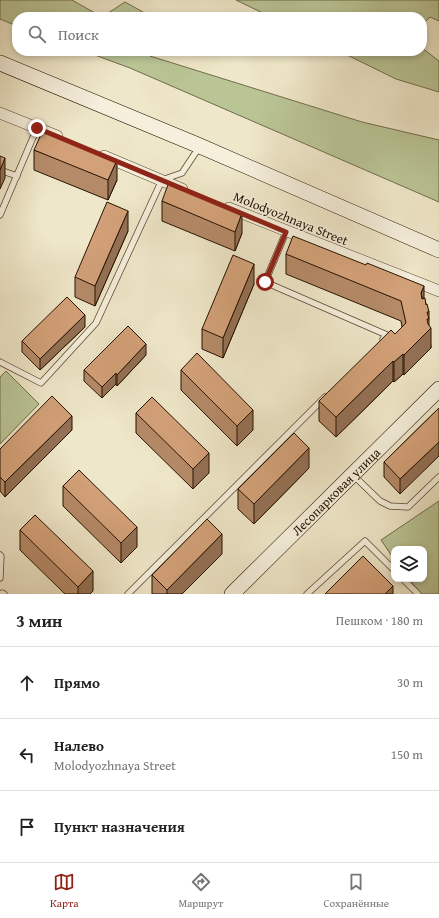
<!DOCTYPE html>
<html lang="ru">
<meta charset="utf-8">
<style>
:root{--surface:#fff;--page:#f6f6f6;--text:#222;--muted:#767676;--line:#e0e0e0;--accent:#8f2418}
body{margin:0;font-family:"Gentium Book Plus",serif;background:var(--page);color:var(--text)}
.controls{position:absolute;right:12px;bottom:12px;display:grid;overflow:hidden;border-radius:8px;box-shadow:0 2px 6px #0003}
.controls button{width:36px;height:36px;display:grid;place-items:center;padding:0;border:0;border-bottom:1px solid var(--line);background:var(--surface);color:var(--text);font:20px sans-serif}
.stop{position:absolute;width:12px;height:12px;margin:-9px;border:3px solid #8f2418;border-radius:50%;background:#fff}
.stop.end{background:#8f2418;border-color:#fff;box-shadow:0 1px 4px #0008}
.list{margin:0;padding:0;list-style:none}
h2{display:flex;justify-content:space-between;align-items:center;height:52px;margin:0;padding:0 16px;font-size:17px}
h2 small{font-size:13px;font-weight:400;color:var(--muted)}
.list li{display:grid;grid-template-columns:26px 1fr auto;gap:12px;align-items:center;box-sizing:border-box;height:72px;padding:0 16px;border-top:1px solid var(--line)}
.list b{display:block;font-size:15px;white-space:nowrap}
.list p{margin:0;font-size:13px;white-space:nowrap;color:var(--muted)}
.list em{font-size:13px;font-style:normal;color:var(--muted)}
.icon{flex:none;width:22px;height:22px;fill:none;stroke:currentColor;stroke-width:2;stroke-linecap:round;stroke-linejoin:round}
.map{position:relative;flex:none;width:439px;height:594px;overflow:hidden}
.search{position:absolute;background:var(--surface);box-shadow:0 2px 6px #0003;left:12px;right:12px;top:12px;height:44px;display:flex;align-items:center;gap:10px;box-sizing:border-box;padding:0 14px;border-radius:16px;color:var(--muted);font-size:15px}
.sheet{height:268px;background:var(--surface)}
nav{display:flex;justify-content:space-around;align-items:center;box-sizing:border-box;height:56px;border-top:1px solid var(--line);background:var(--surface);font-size:11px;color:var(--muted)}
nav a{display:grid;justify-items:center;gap:2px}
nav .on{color:var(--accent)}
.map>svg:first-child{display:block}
.green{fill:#bac596;stroke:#706c4b}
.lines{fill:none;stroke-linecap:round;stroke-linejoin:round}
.lane-casing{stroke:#584832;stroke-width:7}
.street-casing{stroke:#584832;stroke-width:12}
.secondary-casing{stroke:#251300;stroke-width:16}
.lane{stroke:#f5efdc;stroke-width:5.5}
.street{stroke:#f5efdc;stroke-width:11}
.secondary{stroke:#f5efdc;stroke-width:15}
.wall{fill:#b58a68;stroke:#251300}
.shaded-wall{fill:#947155;stroke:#251300}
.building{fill:#d3a179;stroke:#251300}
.route{stroke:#8f2418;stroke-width:5}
.labels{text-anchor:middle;stroke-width:3;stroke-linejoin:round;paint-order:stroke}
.street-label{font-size:13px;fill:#251300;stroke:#f5efdc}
</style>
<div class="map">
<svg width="439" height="594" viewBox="0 0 439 594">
<rect width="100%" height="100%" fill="#efe7c9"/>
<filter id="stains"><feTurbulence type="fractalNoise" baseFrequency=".005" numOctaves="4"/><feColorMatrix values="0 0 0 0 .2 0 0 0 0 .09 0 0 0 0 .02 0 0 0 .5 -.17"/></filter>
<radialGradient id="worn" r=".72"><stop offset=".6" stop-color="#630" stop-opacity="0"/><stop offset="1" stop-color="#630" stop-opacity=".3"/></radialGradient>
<g class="green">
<polygon points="0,0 72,0 102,17 125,2 152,17 17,17 17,26 0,19"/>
<polygon points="236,0 439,0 439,21 430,17 422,25 422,17 271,17"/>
<polygon points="422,48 439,61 439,92 396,79 339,51 422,51"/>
<polygon points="84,51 152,51 150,56 362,122 439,140 439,202 130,68"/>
<polygon points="6,371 39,404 0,444 0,377"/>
<polygon points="439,501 439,594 421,594 409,579 424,579 424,549 394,549 394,559 381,540"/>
</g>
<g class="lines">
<defs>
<g id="lane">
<polyline points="0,170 17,176"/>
<polyline points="0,215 37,128"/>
<polyline points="286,232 265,282 387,335 383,339"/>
<polyline points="0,362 41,383 96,323 162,180 182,173 200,146"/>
<polyline points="353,475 380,501 390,506 408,507 439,477"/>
<polyline points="0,555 1,556 0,578"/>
<polyline points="403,579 418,594"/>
<polyline points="1,594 2,593 4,594"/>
<polyline points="128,594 325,397"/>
<polyline points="307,594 365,541 394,570"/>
</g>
<g id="street">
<polyline points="0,113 57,136"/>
<polyline points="104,156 182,189"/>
<polyline points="229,208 439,291"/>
</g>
<g id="secondary">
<polyline points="0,63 200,146 439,250"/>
<path id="s1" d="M232,594L439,389"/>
</g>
</defs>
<use href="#lane" class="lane-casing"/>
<use href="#street" class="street-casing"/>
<use href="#secondary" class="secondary-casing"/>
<use href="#lane" class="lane"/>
<use href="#street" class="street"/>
<use href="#secondary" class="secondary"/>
</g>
<g class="wall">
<polygon points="34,150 117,180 108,200 34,170"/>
<polygon points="162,201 242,233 235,251 162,221"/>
<polygon points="128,231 95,306 75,297 75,277"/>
<polygon points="286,254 424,298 429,312 429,326 431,348 404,375 403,374 394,382 393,381 336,437 319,421 319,401 395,334 402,327 401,321 286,274"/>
<polygon points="254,284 223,358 202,349 202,329"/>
<polygon points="85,327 40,370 22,352 22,341"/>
<polygon points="146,355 117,386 116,384 102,398 84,381 84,370"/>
<polygon points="181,370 253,430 237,446 181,390"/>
<polygon points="439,408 400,494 384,477 384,462"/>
<polygon points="136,413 209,473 193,489 136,433"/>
<polygon points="72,430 5,497 0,491 0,449"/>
<polygon points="309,468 254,524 238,509 238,489"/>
<polygon points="63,486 137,547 121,563 63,506"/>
<polygon points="20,530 93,591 90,594 65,594 20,550"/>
<polygon points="222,554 182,594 152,594 152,575"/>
</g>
<g class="shaded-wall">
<polygon points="5,158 5,178 0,189 0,170"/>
<polygon points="117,160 117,180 108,200 108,180"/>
<polygon points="128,211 128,231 95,306 95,286"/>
<polygon points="242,213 242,233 235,251 235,232"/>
<polygon points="254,264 254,284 223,358 223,338"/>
<polygon points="424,286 424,306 421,293"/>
<polygon points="85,315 85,327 40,370 40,359"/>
<polygon points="431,328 431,348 404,375 404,355"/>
<polygon points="146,344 146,355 117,386 117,375"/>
<polygon points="403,354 403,374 394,382 394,362"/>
<polygon points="393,361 393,381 336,437 336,417"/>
<polygon points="116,373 116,384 102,398 102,387"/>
<polygon points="253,410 253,430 237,446 237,426"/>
<polygon points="72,416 72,430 5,497 5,482"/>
<polygon points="439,442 439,456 400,494 400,479"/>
<polygon points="309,448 309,468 254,524 254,504"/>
<polygon points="209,453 209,473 193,489 193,469"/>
<polygon points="137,527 137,547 121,563 121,543"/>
<polygon points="222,534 222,554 182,594 167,594 167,590"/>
<polygon points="93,571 93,591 90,594 78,594 78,587"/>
<polygon points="393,586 393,594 385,594"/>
</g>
<g class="building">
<polygon points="43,130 117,160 108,180 34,150"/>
<polygon points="0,156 5,158 0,170"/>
<polygon points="169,182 242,213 235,232 162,201"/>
<polygon points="107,202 128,211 95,286 75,277"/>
<polygon points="293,236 366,265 367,263 424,286 421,293 422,299 425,298 426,305 427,304 429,312 427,312 429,319 427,319 428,324 431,328 404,355 403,354 394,362 393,361 336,417 319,401 391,330 395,334 406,323 401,301 286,254"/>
<polygon points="233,255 254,264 223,338 202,329"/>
<polygon points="67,297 85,315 40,359 22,341"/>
<polygon points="128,326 146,344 117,375 116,373 102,387 84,370"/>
<polygon points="197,353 253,410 237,426 181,370"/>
<polygon points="52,396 72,416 5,482 0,477 0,449"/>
<polygon points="152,397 209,453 193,469 136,413"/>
<polygon points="439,408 439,442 400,479 384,462"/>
<polygon points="294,433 309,448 254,504 238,489"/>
<polygon points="79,470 137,527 121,543 63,486"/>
<polygon points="35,515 93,571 78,587 20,530"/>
<polygon points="207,519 222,534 167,590 152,575"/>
<polygon points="363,556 393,586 385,594 325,594"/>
</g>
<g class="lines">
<polyline class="route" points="37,128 286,232 265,282"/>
</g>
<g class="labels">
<g class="street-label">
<text transform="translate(291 218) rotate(22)" y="5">Molodyozhnaya Street</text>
<text dy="5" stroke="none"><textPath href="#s1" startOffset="146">Лесопарковая улица</textPath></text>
</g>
</g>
<rect width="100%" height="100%" filter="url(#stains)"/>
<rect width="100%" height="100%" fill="url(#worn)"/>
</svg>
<div class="controls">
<button><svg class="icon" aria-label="layers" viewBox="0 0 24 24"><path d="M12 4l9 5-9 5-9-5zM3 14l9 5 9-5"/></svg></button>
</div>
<div class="stop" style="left:265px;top:282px"></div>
<div class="stop end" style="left:37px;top:128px"></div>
<div class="search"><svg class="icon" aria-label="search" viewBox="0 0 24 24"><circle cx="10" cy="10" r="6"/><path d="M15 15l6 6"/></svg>Поиск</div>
</div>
<section class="sheet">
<h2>3 мин<small>Пешком · 180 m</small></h2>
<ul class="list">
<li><svg class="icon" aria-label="ahead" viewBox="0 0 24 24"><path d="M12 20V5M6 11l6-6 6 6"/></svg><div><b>Прямо</b></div><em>30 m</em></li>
<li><svg class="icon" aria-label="left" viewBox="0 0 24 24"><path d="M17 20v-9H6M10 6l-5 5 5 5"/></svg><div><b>Налево</b><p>Molodyozhnaya Street</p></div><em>150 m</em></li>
<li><svg class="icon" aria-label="arrive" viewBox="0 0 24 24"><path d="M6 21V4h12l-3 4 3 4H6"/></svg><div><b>Пункт назначения</b></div></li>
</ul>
</section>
<nav>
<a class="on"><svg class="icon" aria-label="map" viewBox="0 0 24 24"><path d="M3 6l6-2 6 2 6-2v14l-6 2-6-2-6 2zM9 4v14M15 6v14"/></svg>Карта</a>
<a><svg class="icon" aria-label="directions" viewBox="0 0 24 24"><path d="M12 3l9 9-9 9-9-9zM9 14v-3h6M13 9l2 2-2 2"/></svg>Маршрут</a>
<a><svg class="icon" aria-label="saved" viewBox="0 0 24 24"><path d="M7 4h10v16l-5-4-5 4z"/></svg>Сохранённые</a>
</nav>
